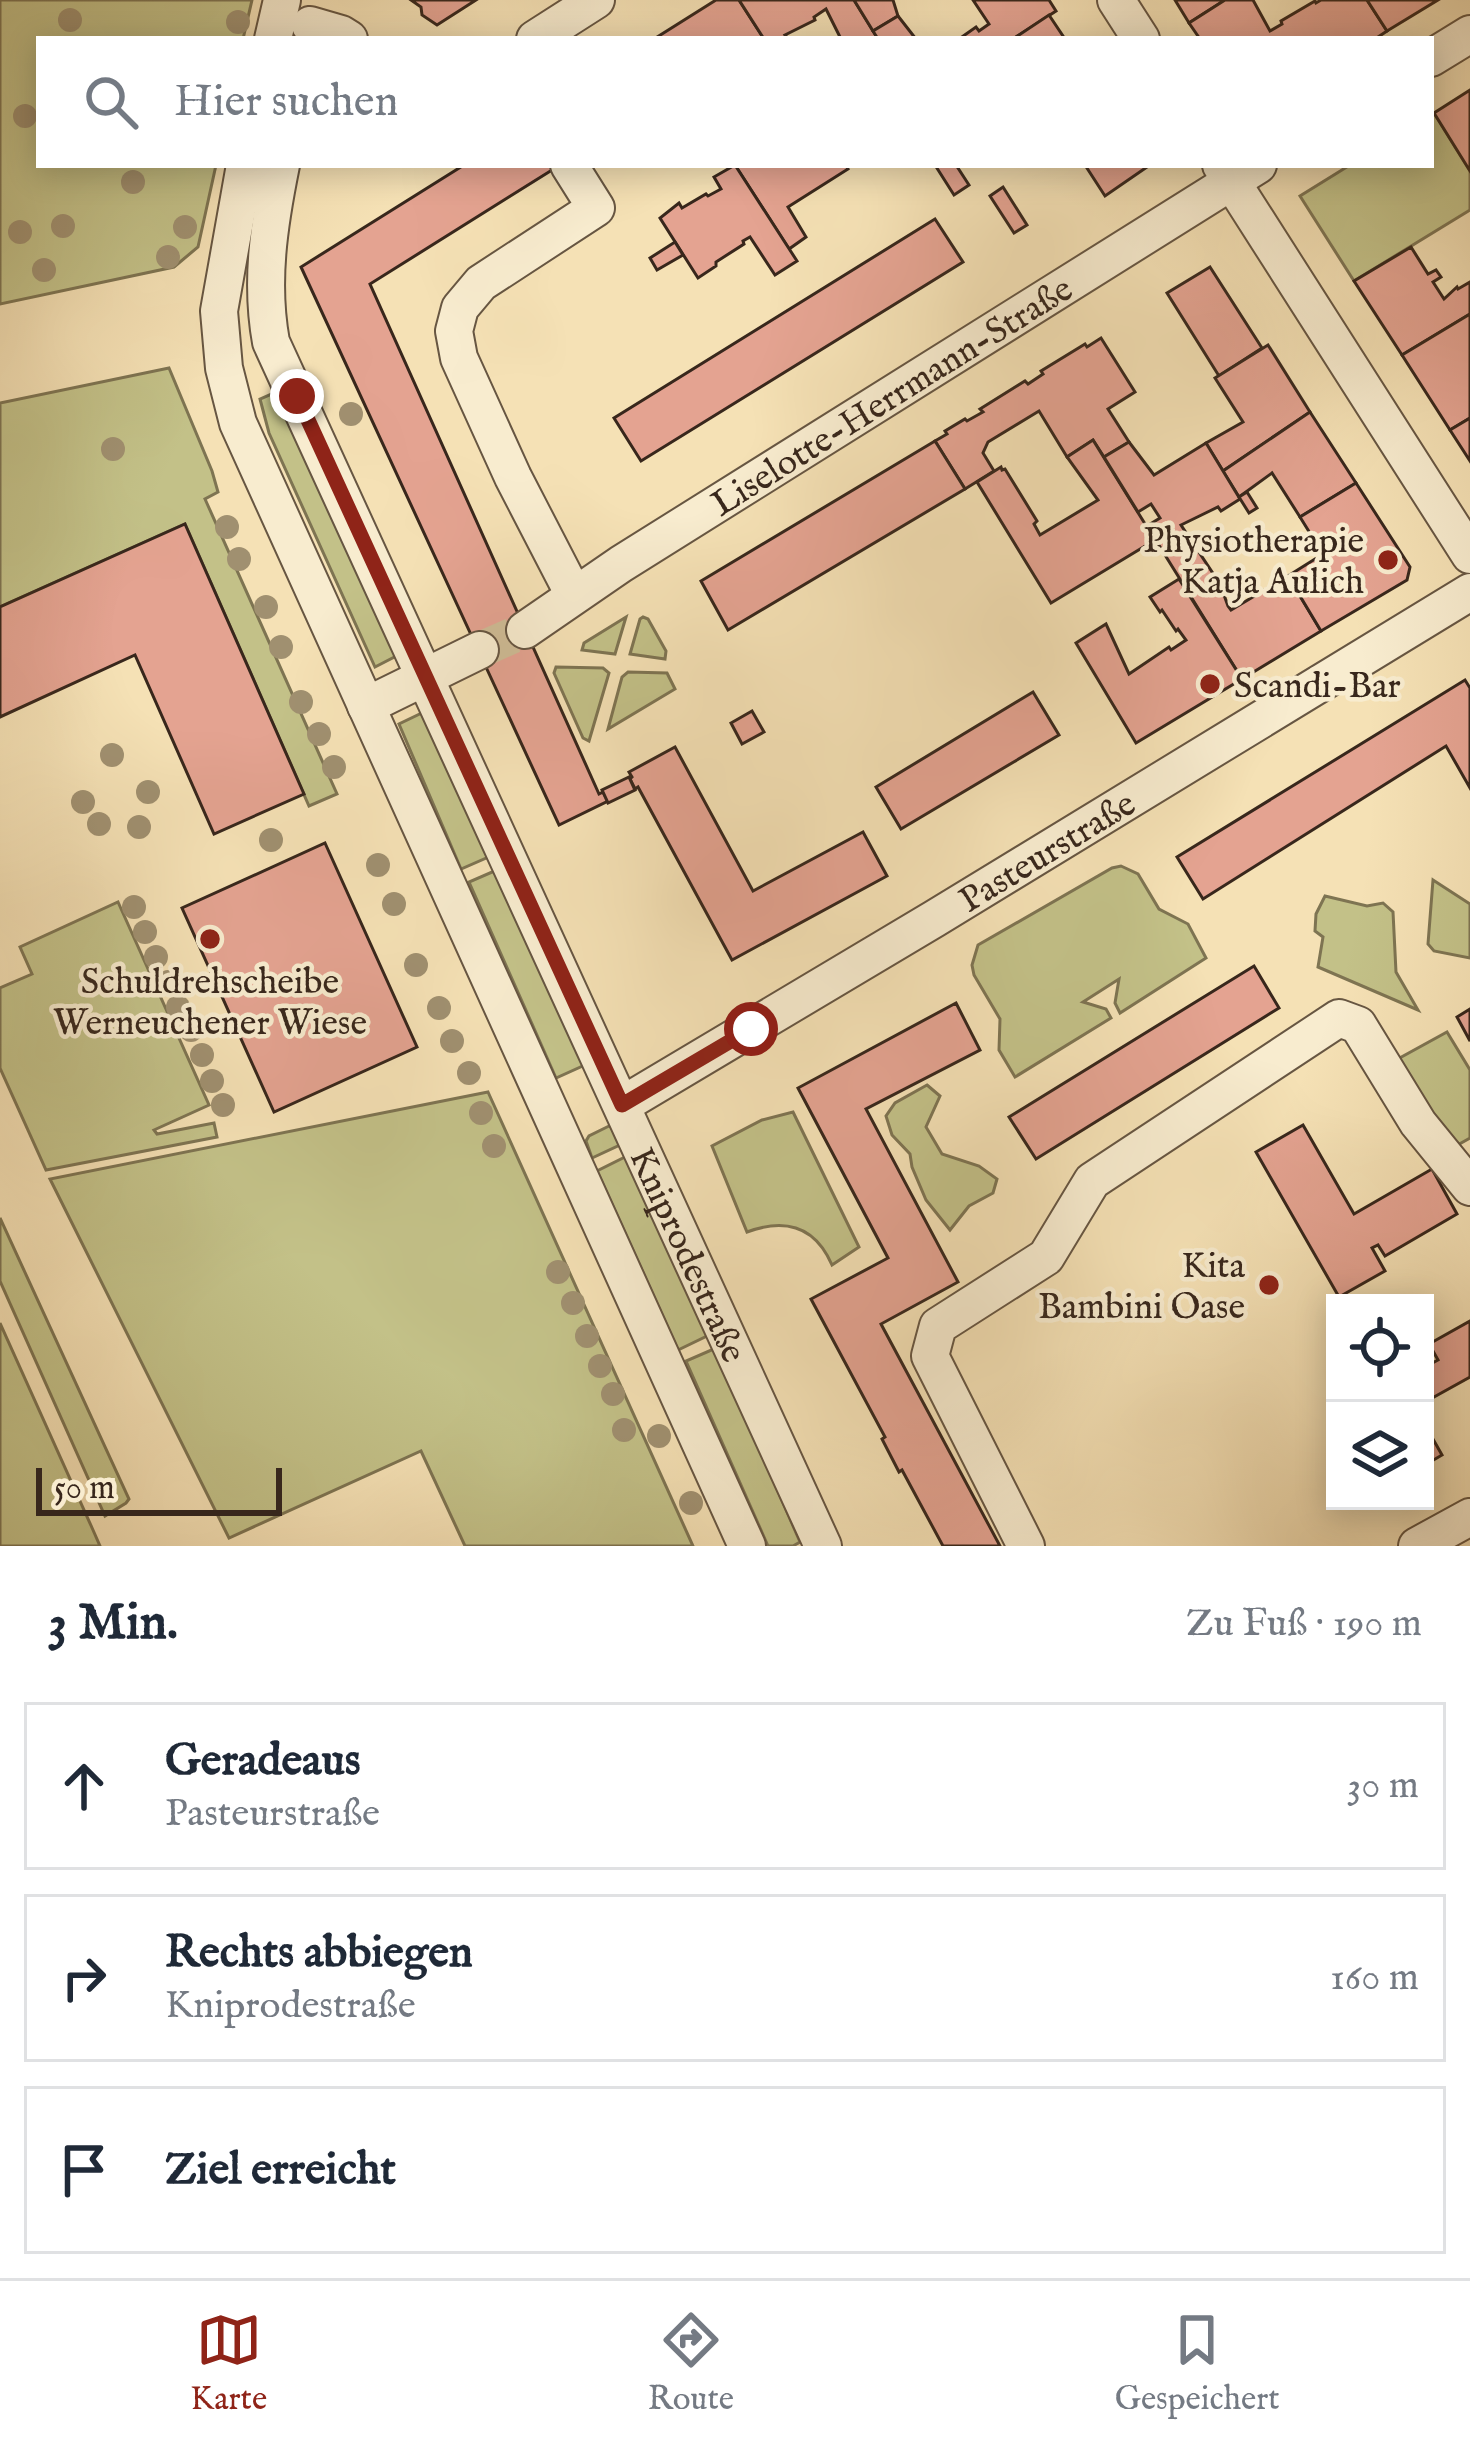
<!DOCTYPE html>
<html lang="de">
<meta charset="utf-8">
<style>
:root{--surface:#fff;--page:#f2f2f3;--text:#1f2937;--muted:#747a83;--line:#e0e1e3;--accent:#8f2418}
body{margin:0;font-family:"IM FELL English",serif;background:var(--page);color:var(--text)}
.controls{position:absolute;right:36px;bottom:36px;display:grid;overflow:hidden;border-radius:0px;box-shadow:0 6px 30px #0003}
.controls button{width:108px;height:108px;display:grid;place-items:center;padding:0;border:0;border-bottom:3px solid var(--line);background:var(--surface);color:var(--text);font:60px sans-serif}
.scale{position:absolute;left:36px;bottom:30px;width:246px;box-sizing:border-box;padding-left:12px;border:6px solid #38271c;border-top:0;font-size:33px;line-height:42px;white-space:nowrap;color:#38271c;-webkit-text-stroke:9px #f8eccf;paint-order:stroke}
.stop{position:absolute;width:36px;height:36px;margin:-27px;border:9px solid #8f2418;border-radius:50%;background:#fff}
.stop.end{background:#8f2418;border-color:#fff;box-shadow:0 3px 12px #0008}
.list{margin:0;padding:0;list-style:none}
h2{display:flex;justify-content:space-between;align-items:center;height:156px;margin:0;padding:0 48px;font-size:51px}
h2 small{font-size:39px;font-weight:400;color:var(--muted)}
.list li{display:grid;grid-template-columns:78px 1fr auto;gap:36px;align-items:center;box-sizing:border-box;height:168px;margin:0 24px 24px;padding:0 24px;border:3px solid var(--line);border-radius:0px}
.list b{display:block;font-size:45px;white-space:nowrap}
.list p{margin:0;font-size:39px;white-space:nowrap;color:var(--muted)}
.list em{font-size:39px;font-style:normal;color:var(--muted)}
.icon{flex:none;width:66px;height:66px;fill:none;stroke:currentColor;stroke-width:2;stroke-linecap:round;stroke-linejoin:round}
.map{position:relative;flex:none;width:1470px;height:1546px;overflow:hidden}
.search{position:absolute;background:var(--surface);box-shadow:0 6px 30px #0003;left:36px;right:36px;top:36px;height:132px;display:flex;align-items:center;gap:30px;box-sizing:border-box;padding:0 42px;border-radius:0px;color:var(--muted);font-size:45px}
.sheet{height:732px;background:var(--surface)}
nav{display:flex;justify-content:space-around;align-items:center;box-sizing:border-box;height:168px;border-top:3px solid var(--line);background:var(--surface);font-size:33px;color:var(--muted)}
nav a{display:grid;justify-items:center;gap:6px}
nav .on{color:var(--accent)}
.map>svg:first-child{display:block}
.green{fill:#c3c188;stroke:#7e7452;stroke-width:3}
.building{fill:#e4a391;stroke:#38271c;stroke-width:3}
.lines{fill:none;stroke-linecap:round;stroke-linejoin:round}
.minor-tunnel{stroke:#cfbc96;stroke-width:36;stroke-dasharray:36 18;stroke-linecap:butt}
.minor-casing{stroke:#675642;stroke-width:40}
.minor{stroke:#f8eccf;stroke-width:36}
.tree{fill:#a09070}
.route{stroke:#8f2418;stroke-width:15}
.poi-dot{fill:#8f2418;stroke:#f8eccf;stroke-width:4.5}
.labels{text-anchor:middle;stroke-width:9;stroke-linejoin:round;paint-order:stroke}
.street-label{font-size:36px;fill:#38271c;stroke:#f8eccf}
.poi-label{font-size:36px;fill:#38271c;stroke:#f8eccf;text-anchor:end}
</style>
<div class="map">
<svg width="1470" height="1546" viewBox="0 0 1470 1546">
<rect width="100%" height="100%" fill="#f5e1b5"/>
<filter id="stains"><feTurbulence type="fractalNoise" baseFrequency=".00167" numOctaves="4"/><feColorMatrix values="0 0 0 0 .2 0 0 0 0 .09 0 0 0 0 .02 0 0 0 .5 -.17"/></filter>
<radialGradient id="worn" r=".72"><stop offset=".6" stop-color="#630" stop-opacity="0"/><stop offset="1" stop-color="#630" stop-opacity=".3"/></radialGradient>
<g class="green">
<polygon points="0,0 252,0 243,39 39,39 39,165 216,165 198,247 174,267 0,304"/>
<polygon points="1434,113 1470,171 1470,210 1354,281 1300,196 1350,165 1431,165 1431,115"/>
<polygon points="169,368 212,471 218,492 205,499 337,794 309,806 185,524 0,607 0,403"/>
<polygon points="283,389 402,653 375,667 269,433 260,399"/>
<polygon points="626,617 615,654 582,650 584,643"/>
<polygon points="643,617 648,619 666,651 665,659 630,654 640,619"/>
<polygon points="556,667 603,668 609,673 589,741 583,738 554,673"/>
<polygon points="628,672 667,673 675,689 608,729 622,677"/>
<polygon points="426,711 493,855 461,869 399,724"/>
<polygon points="1121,866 1138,874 1159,909 1188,924 1206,958 1120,1013 1115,1003 1119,979 1083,1002 1106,1009 1111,1018 1015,1077 999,1050 1000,1019 974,975 972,965 978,945 1112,868"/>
<polygon points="499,869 587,1064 556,1078 469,882"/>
<polygon points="1433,880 1470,904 1470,958 1434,951 1428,944"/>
<polygon points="1325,896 1367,906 1383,903 1393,912 1396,972 1418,1010 1318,967 1323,937 1315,931 1316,914"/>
<polygon points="118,902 209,1105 154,1130 157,1134 214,1123 217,1137 46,1170 0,1068 0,988 32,974 20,947"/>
<polygon points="1447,1032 1470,1070 1470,1138 1454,1147 1396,1060"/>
<polygon points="927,1085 940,1096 926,1127 942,1154 979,1166 997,1179 993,1193 969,1206 950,1230 926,1200 912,1167 910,1154 892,1135 886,1116 895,1103"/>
<polygon points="488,1092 693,1546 465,1546 421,1451 229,1538 50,1179"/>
<path d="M793,1112L859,1247L832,1265C815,1226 785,1218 747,1232L712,1146L762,1120Z"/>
<polygon points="609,1126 615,1128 624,1143 592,1158 586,1141 589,1136"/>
<polygon points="629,1155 709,1335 678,1350 597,1171"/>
<polygon points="0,1218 129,1499 126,1503 105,1516 0,1281"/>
<polygon points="0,1323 93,1530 100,1546 0,1546"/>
<polygon points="716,1348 800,1542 793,1546 768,1546 686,1361"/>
</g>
<g class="building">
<polygon points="411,0 476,0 437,25 422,15 421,7"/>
<polygon points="716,0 739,0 764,39 654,39"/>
<polygon points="739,0 854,0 878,39 841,39 826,9 814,17 815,20 785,35 788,39 764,39"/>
<polygon points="854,0 893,0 898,16 873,31"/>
<polygon points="973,0 1049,0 1056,11 1013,39 959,39 976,27 979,31 989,24"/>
<polygon points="1175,0 1225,0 1189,23"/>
<polygon points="1225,0 1253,0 1270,31 1282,24 1281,21 1315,1 1316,3 1321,0 1367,0 1387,31 1375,39 1200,39 1189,23"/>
<polygon points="1367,0 1438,0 1387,31"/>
<polygon points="1049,15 1065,39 1013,39"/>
<polygon points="898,16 916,39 878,39 873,31"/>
<polygon points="1470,90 1470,171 1434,113"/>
<polygon points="464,165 560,165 370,284 599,794 603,792 608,801 559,825 301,267"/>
<polygon points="735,165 846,165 848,169 788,207 806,237 789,249"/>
<polygon points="735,165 797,261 775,275 750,237 743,241 744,244 716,262 716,266 698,278 660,218 679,203 682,208 706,194 708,196 721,189 714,177"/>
<polygon points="935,165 956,165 969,185 954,195"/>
<polygon points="1085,165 1146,165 1147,167 1105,196"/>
<polygon points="1003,187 1027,225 1014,233 990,196"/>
<polygon points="935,219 963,262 641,461 614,418"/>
<polygon points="675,242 683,255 657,270 650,258"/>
<polygon points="1411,247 1428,274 1436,270 1441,277 1433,282 1444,299 1457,287 1458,289 1470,282 1470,314 1402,355 1354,281"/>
<polygon points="1210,267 1262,348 1219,376 1167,293"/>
<polygon points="1470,314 1470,418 1450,430 1402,355"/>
<polygon points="1101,338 1135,392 1108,409 1129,442 1104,457 1093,440 1067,457 1039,411 988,442 983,453 994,471 965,489 935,441 947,434 945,431 965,419 967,421 983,412 980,409 1025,381 1028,384 1043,374 1041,371 1085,344 1087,347"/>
<polygon points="1268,345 1310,412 1223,471 1206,443 1243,422 1215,378"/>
<polygon points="1310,412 1356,483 1300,517 1272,473 1239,497 1223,471"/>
<polygon points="1470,418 1470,461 1450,430"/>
<polygon points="1093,440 1155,540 1051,603 977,482 1001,467 1002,470 1005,469 1037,521 1034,524 1040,535 1098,500 1067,457"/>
<polygon points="935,441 965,489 728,630 701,581"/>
<polygon points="1129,442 1154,475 1206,443 1240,499 1221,511 1218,507 1181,525 1220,584 1228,606 1231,610 1288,576 1321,631 1242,679 1147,526 1160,518 1151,504 1138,512 1104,457"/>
<polygon points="1356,483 1410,567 1407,580 1321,631 1288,576 1315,559 1317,562 1328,555 1320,545 1318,546 1300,517"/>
<polygon points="1247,492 1257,508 1249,513 1239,497"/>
<polygon points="185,524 304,794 214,834 135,655 0,717 0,607"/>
<polygon points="1179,579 1242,679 1136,743 1076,643 1106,624 1129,674 1169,647 1171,650 1186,640 1178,629 1176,631 1162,610 1160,612 1150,597"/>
<polygon points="1465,680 1470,688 1470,788 1446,746 1203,899 1177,857"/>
<polygon points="1033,692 1059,735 901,829 876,787"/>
<polygon points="752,711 764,732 742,744 731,723"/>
<polygon points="675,747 753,891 863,832 887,876 732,960 638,787 635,789 630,779 632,777 629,772"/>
<polygon points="629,777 635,790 608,803 602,790"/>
<polygon points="325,843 417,1047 274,1112 182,908"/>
<polygon points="1254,966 1279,1008 1036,1159 1009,1117"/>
<polygon points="956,1003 980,1050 866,1109 958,1282 881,1324 1000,1546 943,1546 902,1470 899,1472 882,1439 885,1437 811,1299 888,1258 798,1088"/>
<polygon points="1470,1009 1470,1041 1457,1017"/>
<polygon points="1303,1125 1354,1214 1432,1169 1457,1214 1385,1256 1378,1245 1372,1248 1385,1271 1339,1297 1256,1152"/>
<polygon points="1470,1321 1470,1377 1425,1402 1425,1367 1438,1360 1429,1344"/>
<polygon points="1425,1425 1442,1455 1425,1465"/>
</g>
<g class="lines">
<polyline class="minor-tunnel" points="480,650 525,630"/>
<defs>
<g id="minor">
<polyline points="1116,0 1141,39"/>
<polyline points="310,25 341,34 349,39"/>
<polyline points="273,39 282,0"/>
<polyline points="535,39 596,0"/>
<polyline points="1431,58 1470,34"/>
<polyline points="245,165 219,311 224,368 238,423 747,1546"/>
<path id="s1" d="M281,165C269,224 260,282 271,342L823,1546"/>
<polyline points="569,165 596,208 481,283 460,308 454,331 459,358 513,477 574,595"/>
<polyline points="1221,165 1470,555"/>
<path id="s2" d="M525,630L621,564L1258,165"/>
<polyline points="366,706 480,650"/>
<path id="s3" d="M622,1105L934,919L1470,592"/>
<polyline points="1026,1546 930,1356 938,1326 1046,1257 1092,1181 1339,1018 1358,1025 1418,1123 1470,1187"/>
<polyline points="1417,1546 1470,1517"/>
</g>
</defs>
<use href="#minor" class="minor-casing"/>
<use href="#minor" class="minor"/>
</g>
<g class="tree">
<circle cx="70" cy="20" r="12"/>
<circle cx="238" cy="22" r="12"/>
<circle cx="25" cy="116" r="12"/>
<circle cx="133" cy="182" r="12"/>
<circle cx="63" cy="226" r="12"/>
<circle cx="185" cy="227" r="12"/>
<circle cx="20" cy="232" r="12"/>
<circle cx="168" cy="257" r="12"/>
<circle cx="44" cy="270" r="12"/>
<circle cx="351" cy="414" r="12"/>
<circle cx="113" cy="449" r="12"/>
<circle cx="227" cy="527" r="12"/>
<circle cx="239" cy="559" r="12"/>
<circle cx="266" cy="607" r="12"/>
<circle cx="281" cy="647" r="12"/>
<circle cx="301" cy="702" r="12"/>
<circle cx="319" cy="734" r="12"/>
<circle cx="112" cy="755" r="12"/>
<circle cx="334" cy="767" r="12"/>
<circle cx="148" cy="792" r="12"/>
<circle cx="83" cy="802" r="12"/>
<circle cx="99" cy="824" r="12"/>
<circle cx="139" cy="827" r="12"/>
<circle cx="271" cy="840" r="12"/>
<circle cx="378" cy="865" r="12"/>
<circle cx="394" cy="904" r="12"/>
<circle cx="134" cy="907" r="12"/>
<circle cx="145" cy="932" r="12"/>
<circle cx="156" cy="957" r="12"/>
<circle cx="416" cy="965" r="12"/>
<circle cx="168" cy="982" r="12"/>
<circle cx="178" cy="1007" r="12"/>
<circle cx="439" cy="1008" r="12"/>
<circle cx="191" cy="1030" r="12"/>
<circle cx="452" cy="1041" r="12"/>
<circle cx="202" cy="1055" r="12"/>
<circle cx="469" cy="1073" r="12"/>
<circle cx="212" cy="1081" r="12"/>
<circle cx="223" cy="1105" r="12"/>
<circle cx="481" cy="1113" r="12"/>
<circle cx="494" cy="1146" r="12"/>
<circle cx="558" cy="1272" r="12"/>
<circle cx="573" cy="1303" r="12"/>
<circle cx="587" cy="1336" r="12"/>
<circle cx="600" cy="1366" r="12"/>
<circle cx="613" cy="1394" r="12"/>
<circle cx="624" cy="1430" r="12"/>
<circle cx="659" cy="1436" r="12"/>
<circle cx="691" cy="1503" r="12"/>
</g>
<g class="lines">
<polyline class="route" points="297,396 622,1105 751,1029"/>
</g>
<g class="poi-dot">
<circle cx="1388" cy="560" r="12"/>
<circle cx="1210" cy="684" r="12"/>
<circle cx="210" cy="939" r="12"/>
<circle cx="1269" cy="1285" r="12"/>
</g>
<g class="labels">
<g class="street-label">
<text dy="13" stroke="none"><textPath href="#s2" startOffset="435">Liselotte-Herrmann-Straße</textPath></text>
<text dy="13" stroke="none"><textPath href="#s3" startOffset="495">Pasteurstraße</textPath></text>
<text dy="13" stroke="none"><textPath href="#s1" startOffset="1182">Kniprodestraße</textPath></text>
</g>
<g class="poi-label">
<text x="1364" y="552">Physiotherapie<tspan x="1364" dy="41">Katja Aulich</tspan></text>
<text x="1234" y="697" text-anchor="start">Scandi-Bar</text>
<text x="210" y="993" text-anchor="middle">Schuldrehscheibe<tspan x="210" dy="41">Werneuchener Wiese</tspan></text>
<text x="1245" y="1277">Kita<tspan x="1245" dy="41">Bambini Oase</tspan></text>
</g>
</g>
<rect width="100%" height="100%" filter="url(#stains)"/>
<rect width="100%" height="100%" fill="url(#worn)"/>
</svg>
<div class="controls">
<button><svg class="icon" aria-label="locate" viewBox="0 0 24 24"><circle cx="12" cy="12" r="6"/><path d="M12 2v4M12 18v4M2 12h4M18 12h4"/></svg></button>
<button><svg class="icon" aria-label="layers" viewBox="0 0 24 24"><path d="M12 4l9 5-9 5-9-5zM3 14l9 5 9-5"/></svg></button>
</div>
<div class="scale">50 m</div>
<div class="stop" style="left:751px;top:1029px"></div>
<div class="stop end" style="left:297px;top:396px"></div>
<div class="search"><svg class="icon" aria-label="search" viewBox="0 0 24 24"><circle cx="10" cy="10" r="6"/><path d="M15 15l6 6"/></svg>Hier suchen</div>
</div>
<section class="sheet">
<h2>3 Min.<small>Zu Fuß · 190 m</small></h2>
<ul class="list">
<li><svg class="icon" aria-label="ahead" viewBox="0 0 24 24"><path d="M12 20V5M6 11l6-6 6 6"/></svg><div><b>Geradeaus</b><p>Pasteurstraße</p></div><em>30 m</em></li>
<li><svg class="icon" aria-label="right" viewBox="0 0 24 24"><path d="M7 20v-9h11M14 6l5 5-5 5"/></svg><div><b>Rechts abbiegen</b><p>Kniprodestraße</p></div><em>160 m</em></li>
<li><svg class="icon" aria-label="arrive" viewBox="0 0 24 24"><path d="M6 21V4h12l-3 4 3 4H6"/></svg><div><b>Ziel erreicht</b></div></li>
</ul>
</section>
<nav>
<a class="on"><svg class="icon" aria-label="map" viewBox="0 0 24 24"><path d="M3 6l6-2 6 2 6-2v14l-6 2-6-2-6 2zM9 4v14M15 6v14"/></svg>Karte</a>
<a><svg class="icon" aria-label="directions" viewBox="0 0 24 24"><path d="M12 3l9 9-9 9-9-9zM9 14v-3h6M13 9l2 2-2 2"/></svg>Route</a>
<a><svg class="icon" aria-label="saved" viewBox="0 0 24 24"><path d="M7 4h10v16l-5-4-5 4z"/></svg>Gespeichert</a>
</nav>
